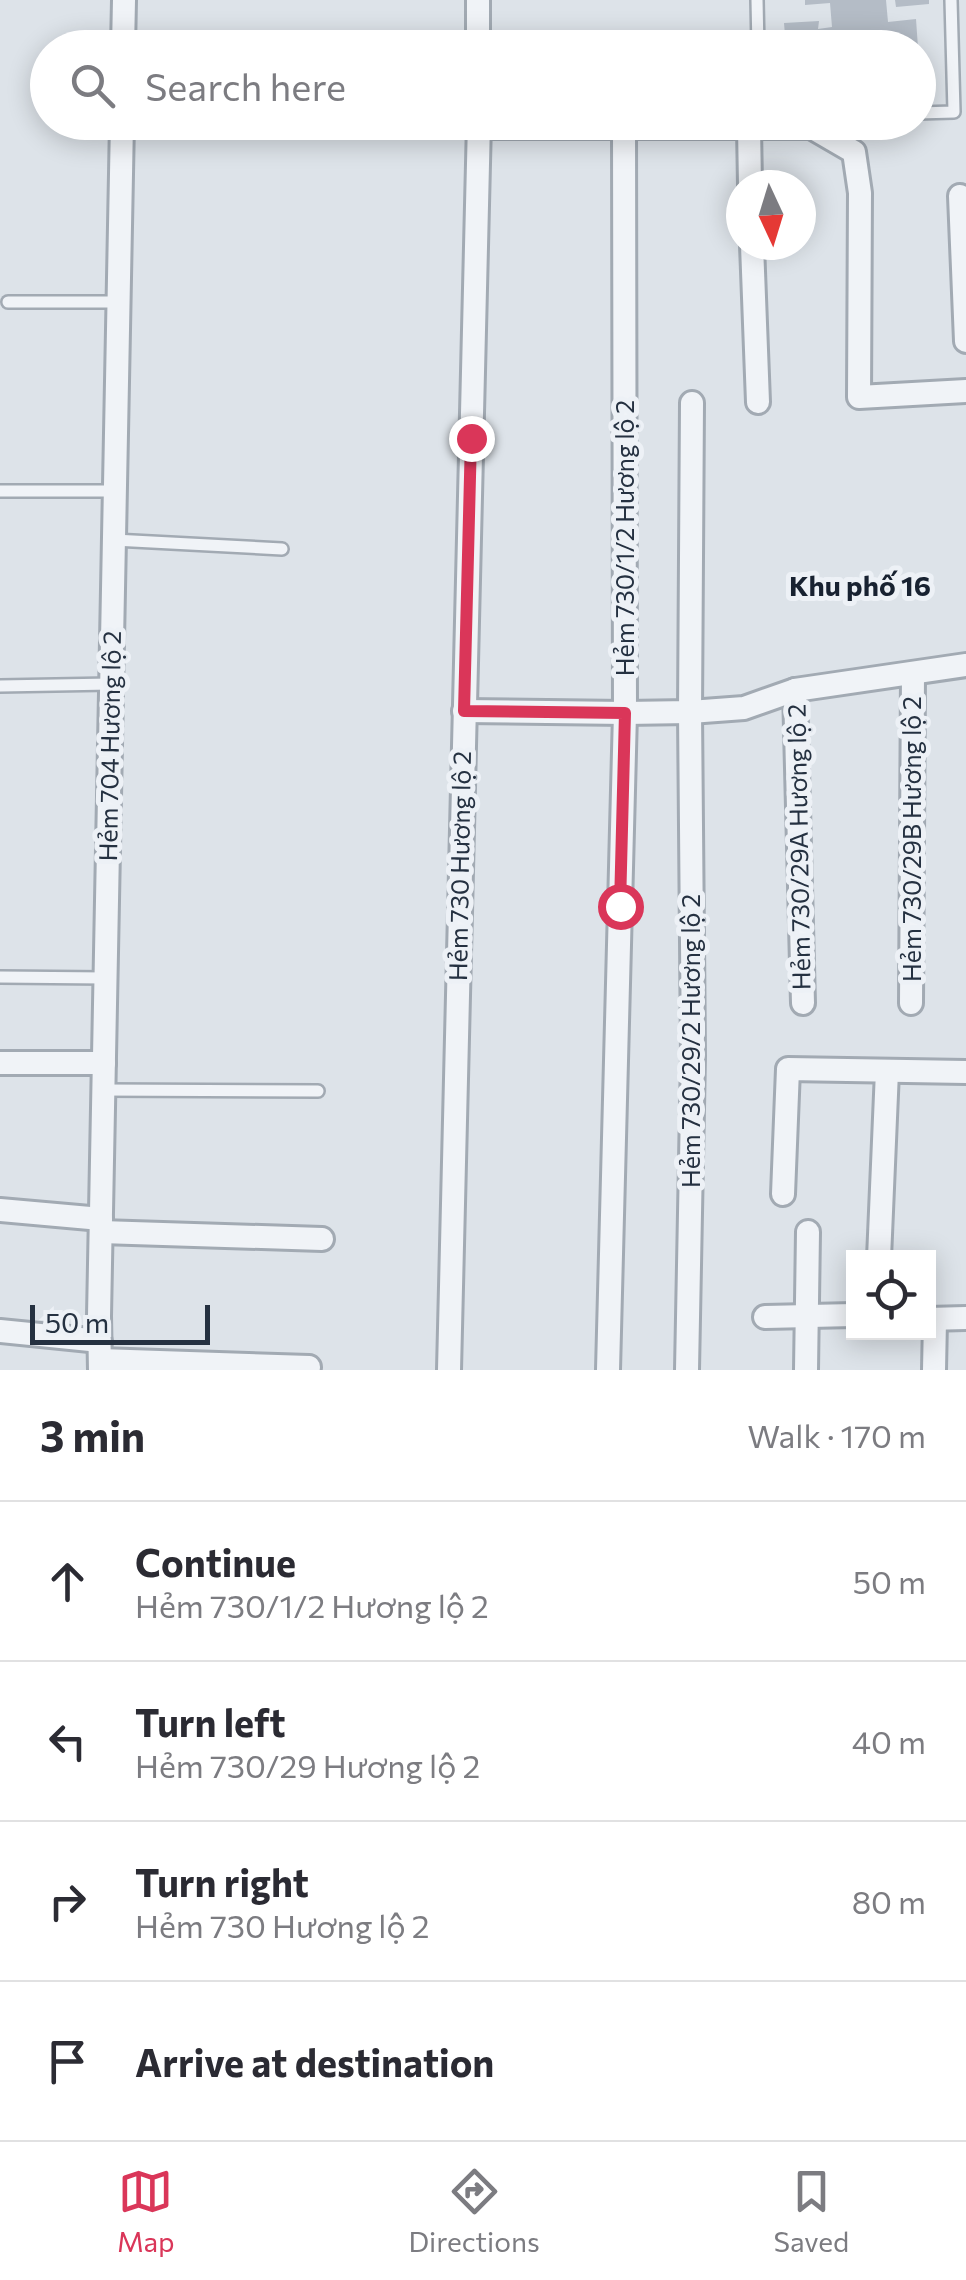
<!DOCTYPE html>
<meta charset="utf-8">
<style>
:root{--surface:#fff;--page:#f7f7f7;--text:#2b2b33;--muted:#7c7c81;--line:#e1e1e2;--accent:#da3659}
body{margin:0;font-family:Commissioner,sans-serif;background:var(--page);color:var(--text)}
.controls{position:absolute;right:30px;bottom:30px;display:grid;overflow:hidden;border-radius:0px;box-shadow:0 5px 25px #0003}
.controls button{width:90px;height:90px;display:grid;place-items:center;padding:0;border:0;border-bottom:2px solid var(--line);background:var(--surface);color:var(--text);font:50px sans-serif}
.compass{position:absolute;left:726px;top:170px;width:90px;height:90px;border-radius:50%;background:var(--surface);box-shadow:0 5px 25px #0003;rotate:176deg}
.scale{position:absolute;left:30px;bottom:25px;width:180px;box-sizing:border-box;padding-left:10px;border:5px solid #253141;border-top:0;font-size:28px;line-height:35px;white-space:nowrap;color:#253141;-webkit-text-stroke:8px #edf1f6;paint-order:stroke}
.stop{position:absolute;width:30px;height:30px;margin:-22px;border:8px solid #da3659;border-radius:50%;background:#fff}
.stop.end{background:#da3659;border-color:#fff;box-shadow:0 2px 10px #0008}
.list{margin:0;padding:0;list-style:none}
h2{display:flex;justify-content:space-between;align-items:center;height:130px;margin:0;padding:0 40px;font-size:42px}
h2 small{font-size:32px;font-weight:400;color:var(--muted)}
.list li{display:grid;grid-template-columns:65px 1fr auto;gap:30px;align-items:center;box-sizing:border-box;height:160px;padding:0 40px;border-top:2px solid var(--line)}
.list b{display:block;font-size:38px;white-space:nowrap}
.list p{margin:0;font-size:32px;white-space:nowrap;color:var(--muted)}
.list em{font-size:32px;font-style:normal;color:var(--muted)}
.icon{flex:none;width:55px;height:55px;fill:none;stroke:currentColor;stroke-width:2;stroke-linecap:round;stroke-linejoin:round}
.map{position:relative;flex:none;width:966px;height:1370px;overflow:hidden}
.search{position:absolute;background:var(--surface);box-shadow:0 5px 25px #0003;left:30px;right:30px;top:30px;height:110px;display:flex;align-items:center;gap:25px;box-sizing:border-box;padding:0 35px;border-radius:55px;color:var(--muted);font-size:38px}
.sheet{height:770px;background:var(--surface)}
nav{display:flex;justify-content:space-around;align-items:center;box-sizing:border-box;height:140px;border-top:2px solid var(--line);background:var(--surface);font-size:28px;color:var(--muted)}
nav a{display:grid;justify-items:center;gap:5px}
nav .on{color:var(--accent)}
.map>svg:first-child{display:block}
.building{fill:#b4bcc6}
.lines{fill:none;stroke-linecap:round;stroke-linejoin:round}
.service-casing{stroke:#a2aab3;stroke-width:16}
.minor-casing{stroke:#a2aab3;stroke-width:28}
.service{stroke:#f0f3f7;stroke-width:11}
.minor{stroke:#f0f3f7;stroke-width:22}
.route{stroke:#da3659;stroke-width:12}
.labels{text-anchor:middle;stroke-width:10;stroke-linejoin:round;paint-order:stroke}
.street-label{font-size:25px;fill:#253141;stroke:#edf1f6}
.neighbourhood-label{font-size:28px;font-weight:bold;fill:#182231;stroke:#edf1f6}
</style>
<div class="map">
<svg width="966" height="1370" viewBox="0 0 966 1370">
<rect width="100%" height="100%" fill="#dde3e9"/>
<g class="building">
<polygon points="805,0 886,0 888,22 916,19 918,48 786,48 784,23 819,21 818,29 832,27 830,3 805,5"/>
<polygon points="895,0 929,0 929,4 896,7"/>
</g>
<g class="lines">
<defs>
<g id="service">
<polyline points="757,0 758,48"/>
<polyline points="918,113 954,112 951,0"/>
<polyline points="8,302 119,302"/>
<polyline points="0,491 115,491"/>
<polyline points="114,540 282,549"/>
<polyline points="0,686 111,684"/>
<polyline points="0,977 105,978"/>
<polyline points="103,1090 318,1091"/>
</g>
<g id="minor">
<polyline points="478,0 478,48"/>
<polyline points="123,48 124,0"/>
<polyline points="479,127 811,127 854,152 860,193 859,397 966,391"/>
<polyline points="749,127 750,185"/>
<polyline points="960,196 966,341"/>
<polyline points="752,245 758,402"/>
<polyline points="795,690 803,1003"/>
<polyline points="464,711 625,713 690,712 744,708 795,690 966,665"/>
<polyline points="911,1003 913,675"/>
<polyline points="0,1063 104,1063"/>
<polyline points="783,1194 788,1069 966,1072"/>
<polyline points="0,1210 101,1219"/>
<polyline points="101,1232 322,1239"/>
<polyline points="879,1258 887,1071"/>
<polyline points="765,1317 854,1315"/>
<polyline points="928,1319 966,1318"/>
<polyline points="0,1331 100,1341"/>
<polyline points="100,1360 309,1367"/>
<polyline points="100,1370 99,1316 122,122"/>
<polyline points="449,1370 479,122"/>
<polyline points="608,1370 625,713 624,126"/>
<polyline points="687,1370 693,1056 690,712 692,403"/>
<polyline points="806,1370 808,1232"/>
<polyline points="934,1370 935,1320"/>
</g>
</defs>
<use href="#service" class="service-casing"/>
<use href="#minor" class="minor-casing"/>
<use href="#service" class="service"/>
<use href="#minor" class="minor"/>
</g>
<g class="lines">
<polyline class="route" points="471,438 464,711 625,713 620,906"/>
</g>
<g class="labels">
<g class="street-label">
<text transform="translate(625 538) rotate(-90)" y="9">Hẻm 730/1/2 Hương lộ 2</text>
<text transform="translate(110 746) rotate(-89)" y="9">Hẻm 704 Hương lộ 2</text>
<text transform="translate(912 839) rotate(-90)" y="9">Hẻm 730/29B Hương lộ 2</text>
<text transform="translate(799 847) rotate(-91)" y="9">Hẻm 730/29A Hương lộ 2</text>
<text transform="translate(460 866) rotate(-89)" y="9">Hẻm 730 Hương lộ 2</text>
<text transform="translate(691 1041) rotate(-90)" y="9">Hẻm 730/29/2 Hương lộ 2</text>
</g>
<g class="neighbourhood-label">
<text x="860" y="596">Khu phố 16</text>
</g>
</g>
</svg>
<div class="controls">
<button><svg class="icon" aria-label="locate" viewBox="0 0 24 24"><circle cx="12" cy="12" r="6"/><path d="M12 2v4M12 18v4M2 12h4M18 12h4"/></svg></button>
</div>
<svg class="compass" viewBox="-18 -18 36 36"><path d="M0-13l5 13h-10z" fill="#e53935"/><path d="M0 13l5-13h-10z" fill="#7c7c81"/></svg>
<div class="scale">50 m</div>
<div class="stop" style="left:620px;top:906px"></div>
<div class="stop end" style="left:471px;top:438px"></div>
<div class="search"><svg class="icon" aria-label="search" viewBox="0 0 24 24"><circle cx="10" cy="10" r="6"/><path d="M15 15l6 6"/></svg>Search here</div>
</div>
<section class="sheet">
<h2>3 min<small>Walk · 170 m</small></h2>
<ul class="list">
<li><svg class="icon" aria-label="ahead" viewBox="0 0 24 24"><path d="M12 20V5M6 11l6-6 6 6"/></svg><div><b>Continue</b><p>Hẻm 730/1/2 Hương lộ 2</p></div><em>50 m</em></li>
<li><svg class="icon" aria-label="left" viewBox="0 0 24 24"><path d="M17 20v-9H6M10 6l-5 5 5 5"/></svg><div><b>Turn left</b><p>Hẻm 730/29 Hương lộ 2</p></div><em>40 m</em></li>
<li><svg class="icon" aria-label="right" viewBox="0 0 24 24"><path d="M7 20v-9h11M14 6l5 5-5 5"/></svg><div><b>Turn right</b><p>Hẻm 730 Hương lộ 2</p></div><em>80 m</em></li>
<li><svg class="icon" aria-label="arrive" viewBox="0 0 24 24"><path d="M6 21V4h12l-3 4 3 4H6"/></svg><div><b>Arrive at destination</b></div></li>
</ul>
</section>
<nav>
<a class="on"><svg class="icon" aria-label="map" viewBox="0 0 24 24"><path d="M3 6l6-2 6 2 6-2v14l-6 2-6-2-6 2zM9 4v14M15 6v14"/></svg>Map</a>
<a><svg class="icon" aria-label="directions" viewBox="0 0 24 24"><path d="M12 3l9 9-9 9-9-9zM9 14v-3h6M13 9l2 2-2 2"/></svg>Directions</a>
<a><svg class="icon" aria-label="saved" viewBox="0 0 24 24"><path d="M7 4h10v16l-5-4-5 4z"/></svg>Saved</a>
</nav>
